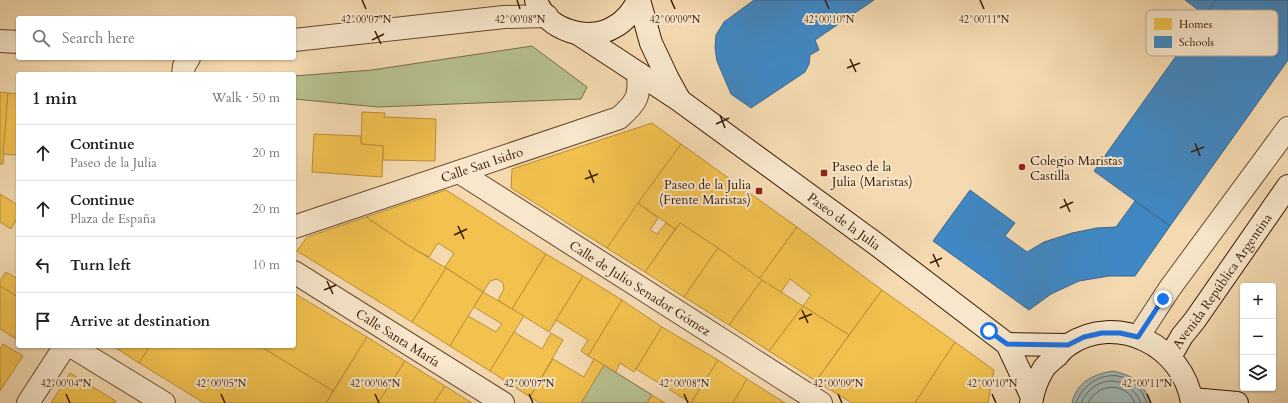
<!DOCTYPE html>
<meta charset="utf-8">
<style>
:root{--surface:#fff;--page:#f6f6f6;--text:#202124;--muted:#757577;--line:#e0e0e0}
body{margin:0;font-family:Cardo,serif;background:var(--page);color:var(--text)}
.controls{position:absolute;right:12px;bottom:12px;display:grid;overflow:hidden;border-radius:4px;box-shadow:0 1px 3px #0004}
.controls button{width:36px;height:36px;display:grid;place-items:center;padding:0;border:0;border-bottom:1px solid var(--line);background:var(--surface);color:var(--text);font:20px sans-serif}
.stop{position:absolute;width:12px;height:12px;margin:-9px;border:3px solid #1a73e8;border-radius:50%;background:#fff}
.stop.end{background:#1a73e8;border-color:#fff;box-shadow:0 1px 4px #0008}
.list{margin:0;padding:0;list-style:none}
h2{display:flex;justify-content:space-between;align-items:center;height:52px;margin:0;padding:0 16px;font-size:17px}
h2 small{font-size:13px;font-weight:400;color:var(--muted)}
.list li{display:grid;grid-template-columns:26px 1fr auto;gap:12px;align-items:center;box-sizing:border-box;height:56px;padding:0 16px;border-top:1px solid var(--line)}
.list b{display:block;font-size:15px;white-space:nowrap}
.list p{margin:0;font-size:13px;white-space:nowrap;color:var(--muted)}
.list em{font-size:13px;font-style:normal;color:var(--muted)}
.icon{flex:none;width:22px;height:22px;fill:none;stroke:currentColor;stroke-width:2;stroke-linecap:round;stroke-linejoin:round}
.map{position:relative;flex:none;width:1288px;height:403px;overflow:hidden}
.search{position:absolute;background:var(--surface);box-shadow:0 1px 3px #0004;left:16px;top:16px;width:280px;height:44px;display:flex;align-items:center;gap:10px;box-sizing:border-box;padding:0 14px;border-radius:4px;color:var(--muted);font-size:15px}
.panel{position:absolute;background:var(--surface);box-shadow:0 1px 3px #0004;left:16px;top:72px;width:280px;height:276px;border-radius:4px}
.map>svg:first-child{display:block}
.green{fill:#b7c18f;stroke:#776d48}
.water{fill:#a0b8b6;stroke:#76786e}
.homes{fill:#f2c14e;stroke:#ba8f37}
.schools{fill:#3f88c5;stroke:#3d678a}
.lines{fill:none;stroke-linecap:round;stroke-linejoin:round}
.shore{stroke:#6c685c;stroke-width:1}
.street-casing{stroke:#66492e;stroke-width:24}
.secondary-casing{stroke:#371902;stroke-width:24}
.street{stroke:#f8e7cc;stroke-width:22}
.secondary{stroke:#f8e7cc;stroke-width:22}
.route{stroke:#1a73e8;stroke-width:5}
.ticks{fill:none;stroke:#371902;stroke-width:1.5}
.poi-dot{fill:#8f2418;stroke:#f8e7cc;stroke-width:1.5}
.labels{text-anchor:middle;stroke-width:4;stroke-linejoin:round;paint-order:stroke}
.poi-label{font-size:13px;fill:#371902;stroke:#f8e7cc;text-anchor:start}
.street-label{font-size:13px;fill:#371902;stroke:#f8e7cc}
.key{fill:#f8e7cc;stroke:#bea98f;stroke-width:1}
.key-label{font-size:11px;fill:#371902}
.ticks-label{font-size:10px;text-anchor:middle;fill:#371902;stroke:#f8e7cc;stroke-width:4;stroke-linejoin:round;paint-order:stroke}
</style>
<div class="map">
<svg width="1288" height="403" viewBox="0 0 1288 403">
<rect width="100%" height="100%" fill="#f5dab1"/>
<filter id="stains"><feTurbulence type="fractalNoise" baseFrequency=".005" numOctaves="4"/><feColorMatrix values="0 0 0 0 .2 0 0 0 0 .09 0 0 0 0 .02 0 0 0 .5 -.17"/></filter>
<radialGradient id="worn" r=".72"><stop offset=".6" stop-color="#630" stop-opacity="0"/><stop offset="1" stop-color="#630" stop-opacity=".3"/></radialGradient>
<g class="green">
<polygon points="532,46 587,87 581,99 378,107 294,99 294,76 372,70"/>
<polygon points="604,365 652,395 647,403 581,403"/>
</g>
<path class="water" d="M1113,371C1135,376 1142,382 1151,403H1072C1076,382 1094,374 1113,371Z"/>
<g class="homes">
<polygon points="0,92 8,93 3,164 0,164"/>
<polygon points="8,93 18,94 18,165 18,155 3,154"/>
<polygon points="362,112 385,113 384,117 436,119 435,161 383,160 383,146 361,144"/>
<polygon points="652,123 681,144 607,248 511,188 512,169"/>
<polygon points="314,134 361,136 361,144 383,146 382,177 312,172"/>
<polygon points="681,144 797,227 759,279 718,248 680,223 675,229 638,203"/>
<polygon points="446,190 546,254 512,309 498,300 504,289 503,283 497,279 490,281 483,292 445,267 454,253 438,243 429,257 409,246 366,217"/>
<polygon points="0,194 18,205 18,216 11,229 0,222"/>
<polygon points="638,203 658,218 650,230 657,234 666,223 675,229 645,272 607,248"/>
<polygon points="366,217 409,246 446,268 412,322 297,251 307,237"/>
<polygon points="680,223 718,248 684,297 645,272"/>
<polygon points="797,227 882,290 849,335 803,306 811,295 790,279 781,292 759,279"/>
<polygon points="718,248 762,280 729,325 684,297"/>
<polygon points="546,254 583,276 549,332 512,309"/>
<polygon points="446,268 483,292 450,346 412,322"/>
<polygon points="6,272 16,278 18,275 18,297 0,286 0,281"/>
<polygon points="583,276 622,300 588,356 581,351 588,340 556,320"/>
<polygon points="762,280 803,306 769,351 729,325"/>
<polygon points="0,286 18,297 18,340 0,329"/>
<polygon points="882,290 955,342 915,403 852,403 816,381"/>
<polygon points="483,292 524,316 490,371 450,346 468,316 496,332 502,324 474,307"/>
<polygon points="294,293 367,337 333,391 260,346 294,346"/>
<polygon points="622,300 662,327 634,372 620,363 616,372 588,356"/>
<polygon points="803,306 849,335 816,381 769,351"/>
<polygon points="662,327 718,360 691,403 636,369"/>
<polygon points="514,332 542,349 551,333 563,340 530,397 490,371"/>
<polygon points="367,337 405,361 378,403 326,403"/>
<polygon points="955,342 994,370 988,403 915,403"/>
<polygon points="3,344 23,356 0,391 0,349"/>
<polygon points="113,346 150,346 139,363"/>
<polygon points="150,346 260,346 333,391 326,403 204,403 139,363"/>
<polygon points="553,359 584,377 594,359 604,365 581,403 540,403 530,397"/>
<polygon points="718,360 747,379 733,403 691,403"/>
<polygon points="405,361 445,386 434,403 378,403"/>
<polygon points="70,373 116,401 115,403 51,403"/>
<polygon points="747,379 785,403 733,403"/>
<polygon points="445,386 472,403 434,403"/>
<polygon points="652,395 665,403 647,403"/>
</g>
<g class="schools">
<polygon points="754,0 874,0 815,40 819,50 810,55 809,64 805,72 751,108 731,94 717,61 715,48 716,35 724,22"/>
<polygon points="1185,0 1216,0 1205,15"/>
<polygon points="1216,0 1288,0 1288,60 1170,226 1094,171"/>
<polygon points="970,190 1015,223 1005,236 1027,252 1044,242 1072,233 1097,228 1116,227 1135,201 1170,226 1135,276 1109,276 1079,281 1051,294 1029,310 933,241"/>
</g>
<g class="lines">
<g class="shore">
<path d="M1076,403C1084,379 1114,366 1135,384C1141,389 1144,396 1147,403"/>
<path d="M1081,403C1094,374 1128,373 1141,403"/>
<path d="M1088,403C1097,383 1126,381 1135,403"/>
</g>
<defs>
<g id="street">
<polyline points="294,40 504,17 547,16"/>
<polyline points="0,41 18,42"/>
<polyline points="183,74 184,66 189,58"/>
<path id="s1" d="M459,172L821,403"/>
<path id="s2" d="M294,227L619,118C637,102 640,97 638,73"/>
<path id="s3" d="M294,272L503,403"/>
<polyline points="1138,337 1170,288 1288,128"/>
<polyline points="71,346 164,403"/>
<polyline points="28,403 65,346"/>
</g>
<g id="secondary">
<path d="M536,0C546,30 588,43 614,27C626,21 632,11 639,0"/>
<polyline points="639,0 651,43 668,79 679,99"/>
<path id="s4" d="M577,33L679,100L876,244L1007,344L1032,397"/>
<polyline points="1007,344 1068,345"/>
<path id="s5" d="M1170,357L1182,336L1195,320L1288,186"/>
<polyline points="1192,399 1237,403"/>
<path d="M1031,403C1033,391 1037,379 1044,368C1047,364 1052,360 1057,356C1060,352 1064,348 1068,345C1117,312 1184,346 1192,403"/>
</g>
</defs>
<use href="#street" class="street-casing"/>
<use href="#secondary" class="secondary-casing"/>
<use href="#street" class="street"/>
<use href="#secondary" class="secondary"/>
</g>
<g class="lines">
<polyline class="route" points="989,331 1007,344 1068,345 1084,337 1102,333 1120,333 1138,337 1163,299"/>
</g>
<path class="ticks" d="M362,0L366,9M517,0L520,9M671,0L675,9M825,0L829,9M980,0L984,9M375,31L381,44M372,40L384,34M850,59L856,72M847,68L860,63M720,115L725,128M716,124L729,118M1195,143L1200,156M1191,152L1204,147M589,170L594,183M585,179L598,174M1064,199L1070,212M1060,208L1073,202M458,226L464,239M454,235L467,229M933,254L939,267M930,263L942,258M327,281L333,294M324,290L336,285M802,310L808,323M799,319L812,314M66,394L70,403M221,394L225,403M375,394L379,403M529,394L533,403M684,394L688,403M838,394L842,403M992,394L996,403M1147,394L1151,403"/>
<g class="poi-dot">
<circle cx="1022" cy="167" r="4"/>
<rect x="820" y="169" width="8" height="8" rx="2"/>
<rect x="755" y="187" width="8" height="8" rx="2"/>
</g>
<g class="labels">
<g class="poi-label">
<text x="1030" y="165">Colegio Maristas<tspan x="1030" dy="15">Castilla</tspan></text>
<text x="832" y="171">Paseo de la<tspan x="832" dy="15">Julia (Maristas)</tspan></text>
<text x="751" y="189" text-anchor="end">Paseo de la Julia<tspan x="751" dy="15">(Frente Maristas)</tspan></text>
</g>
<g class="street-label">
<text dy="5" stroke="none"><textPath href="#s2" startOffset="198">Calle San Isidro</textPath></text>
<text dy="5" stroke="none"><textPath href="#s4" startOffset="327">Paseo de la Julia</textPath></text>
<text dy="5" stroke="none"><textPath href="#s5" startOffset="92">Avenida República Argentina</textPath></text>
<text dy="5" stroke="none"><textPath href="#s1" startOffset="215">Calle de Julio Senador Gómez</textPath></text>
<text dy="5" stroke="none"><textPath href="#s3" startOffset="123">Calle Santa María</textPath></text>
</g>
</g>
<rect x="1146" y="10" width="132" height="46" rx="6" class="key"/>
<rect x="1154" y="18" width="18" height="12" fill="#f2c14e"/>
<rect x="1154" y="36" width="18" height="12" fill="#3f88c5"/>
<g class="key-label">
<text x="1179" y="28">Homes</text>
<text x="1179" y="46">Schools</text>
</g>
<g class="ticks-label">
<text x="366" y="23">42°00'07"N</text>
<text x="520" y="23">42°00'08"N</text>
<text x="675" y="23">42°00'09"N</text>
<text x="829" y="23">42°00'10"N</text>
<text x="984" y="23">42°00'11"N</text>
<text x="66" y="387">42°00'04"N</text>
<text x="221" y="387">42°00'05"N</text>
<text x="375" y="387">42°00'06"N</text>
<text x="529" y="387">42°00'07"N</text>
<text x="684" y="387">42°00'08"N</text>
<text x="838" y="387">42°00'09"N</text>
<text x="992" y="387">42°00'10"N</text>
<text x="1147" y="387">42°00'11"N</text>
</g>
<rect width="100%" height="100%" filter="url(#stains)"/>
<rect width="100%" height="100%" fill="url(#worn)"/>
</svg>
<div class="controls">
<button>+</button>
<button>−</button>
<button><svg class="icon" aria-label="layers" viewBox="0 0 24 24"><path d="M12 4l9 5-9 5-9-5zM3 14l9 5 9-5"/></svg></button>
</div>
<div class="stop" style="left:989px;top:331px"></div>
<div class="stop end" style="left:1163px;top:299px"></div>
<div class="search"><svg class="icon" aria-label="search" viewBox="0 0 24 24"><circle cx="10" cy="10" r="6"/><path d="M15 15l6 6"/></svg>Search here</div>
<section class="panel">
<h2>1 min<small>Walk · 50 m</small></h2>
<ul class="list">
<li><svg class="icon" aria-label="ahead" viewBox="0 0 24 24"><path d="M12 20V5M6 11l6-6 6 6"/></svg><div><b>Continue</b><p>Paseo de la Julia</p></div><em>20 m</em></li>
<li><svg class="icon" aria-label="ahead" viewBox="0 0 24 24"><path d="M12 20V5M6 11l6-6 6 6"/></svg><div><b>Continue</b><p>Plaza de España</p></div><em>20 m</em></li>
<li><svg class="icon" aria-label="left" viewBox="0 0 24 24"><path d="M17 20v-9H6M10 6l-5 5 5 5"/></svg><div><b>Turn left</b></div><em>10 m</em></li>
<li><svg class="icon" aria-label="arrive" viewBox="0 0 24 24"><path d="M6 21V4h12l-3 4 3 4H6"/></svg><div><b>Arrive at destination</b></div></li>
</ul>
</section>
</div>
